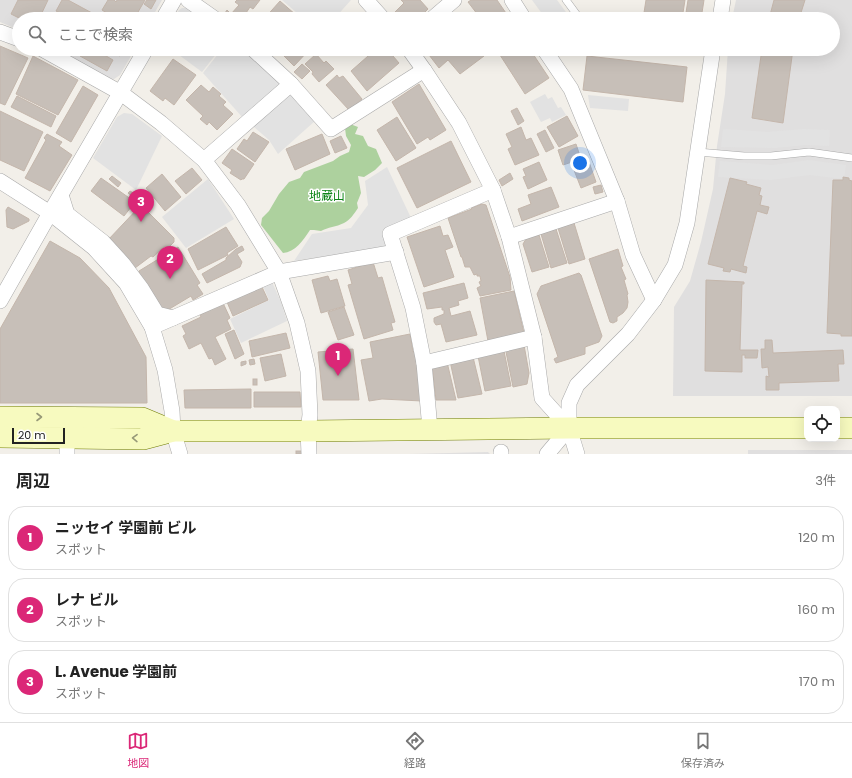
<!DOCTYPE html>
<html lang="ja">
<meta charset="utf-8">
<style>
:root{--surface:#fff;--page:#f2f2f2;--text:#222;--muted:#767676;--line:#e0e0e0;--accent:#db2777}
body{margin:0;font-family:Poppins,"Noto Sans JP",sans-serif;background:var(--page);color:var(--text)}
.controls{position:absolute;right:12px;bottom:12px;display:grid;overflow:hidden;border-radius:8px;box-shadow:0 4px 16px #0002}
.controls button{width:36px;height:36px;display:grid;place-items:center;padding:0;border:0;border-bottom:1px solid var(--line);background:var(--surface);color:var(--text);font:20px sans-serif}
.scale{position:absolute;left:12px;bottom:10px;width:53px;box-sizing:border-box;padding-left:4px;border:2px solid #222;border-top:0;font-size:11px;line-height:14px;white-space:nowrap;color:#222;-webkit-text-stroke:3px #fff;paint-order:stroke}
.you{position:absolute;left:580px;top:163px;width:14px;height:14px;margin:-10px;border:3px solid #fff;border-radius:50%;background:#1a73e8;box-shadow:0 0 0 6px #1a73e833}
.badge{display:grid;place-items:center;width:26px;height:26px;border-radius:50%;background:var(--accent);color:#fff;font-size:13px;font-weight:700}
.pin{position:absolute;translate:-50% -33px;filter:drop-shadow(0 1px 2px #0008)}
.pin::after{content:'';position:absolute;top:21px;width:14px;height:12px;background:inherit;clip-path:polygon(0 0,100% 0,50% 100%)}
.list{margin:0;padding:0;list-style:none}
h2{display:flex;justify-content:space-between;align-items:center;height:52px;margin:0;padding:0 16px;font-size:17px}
h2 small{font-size:13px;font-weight:400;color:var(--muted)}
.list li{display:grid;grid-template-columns:26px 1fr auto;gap:12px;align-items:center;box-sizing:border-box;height:64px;margin:0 8px 8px;padding:0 8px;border:1px solid var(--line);border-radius:16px}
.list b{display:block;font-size:15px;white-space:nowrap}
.list p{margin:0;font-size:13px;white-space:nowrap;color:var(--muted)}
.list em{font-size:13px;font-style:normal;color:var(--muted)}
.icon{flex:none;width:22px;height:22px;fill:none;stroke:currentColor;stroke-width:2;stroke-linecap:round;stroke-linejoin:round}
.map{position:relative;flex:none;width:852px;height:454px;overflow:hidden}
.search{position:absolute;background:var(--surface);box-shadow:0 4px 16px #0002;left:12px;right:12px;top:12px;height:44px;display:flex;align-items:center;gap:10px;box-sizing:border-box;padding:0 14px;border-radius:22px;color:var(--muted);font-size:15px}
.sheet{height:268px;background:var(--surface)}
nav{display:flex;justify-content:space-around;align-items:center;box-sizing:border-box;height:56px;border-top:1px solid var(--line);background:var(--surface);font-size:11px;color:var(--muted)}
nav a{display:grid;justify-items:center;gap:2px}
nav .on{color:var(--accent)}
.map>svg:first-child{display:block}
.residential{fill:#e0dfdf}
.forest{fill:#add19e}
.parking{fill:#e2e2e2}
.building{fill:#c7bfb8;stroke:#c4b6ab}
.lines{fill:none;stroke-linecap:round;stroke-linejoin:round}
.lane-casing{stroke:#a9a9a9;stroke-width:8}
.street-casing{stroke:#a9a9a9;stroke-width:16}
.secondary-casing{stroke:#707d05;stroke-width:22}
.lane{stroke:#fff;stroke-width:7}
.street{stroke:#fff;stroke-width:15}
.secondary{stroke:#f7fabf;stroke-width:21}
.oneway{stroke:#979978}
.labels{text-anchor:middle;stroke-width:3;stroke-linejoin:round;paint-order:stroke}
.park-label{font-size:12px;fill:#0c8416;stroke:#fff}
</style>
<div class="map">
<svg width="852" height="454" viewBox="0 0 852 454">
<rect width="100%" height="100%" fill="#f2efe9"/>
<g class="residential">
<polygon points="0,0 162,0 151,19 19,19 19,30 0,22"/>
<polygon points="736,0 852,0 852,396 673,396 674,307 690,281 701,242 713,189 717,146 725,94 728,49 833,49 833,19 732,19"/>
<polygon points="59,49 135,49 120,75 114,79 107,78"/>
<rect x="748" y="450" width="104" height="4"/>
<polygon points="488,452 490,454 409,454"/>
</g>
<path class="forest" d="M350,124L358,127L355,134L363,136L368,146L376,149L382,163L375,170L364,177L358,176L361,193L357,203L358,208C354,214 350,220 344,223C336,227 328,227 321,231L314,230H310C303,241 295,252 283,253L261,225L262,218L269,211L279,194L289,182L300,178L304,172L333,161L340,156L349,152L351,145L346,136L345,128Z"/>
<g class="parking">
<polygon points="282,0 351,0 334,19 304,19"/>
<polygon points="532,0 557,0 571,19 546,19"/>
<polygon points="182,8 188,8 203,19 174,19 179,10"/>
<polygon points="171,49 220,49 202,72"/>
<polygon points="222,49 244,49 279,82 279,85 243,118 203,73"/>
<polygon points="545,94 548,99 552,97 558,108 561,107 566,115 552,122 550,118 541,122 530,102"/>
<polygon points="289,95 294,96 315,121 278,154 269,140 253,126"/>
<polygon points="588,95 629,99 628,111 590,108"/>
<polygon points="124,113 132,114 162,136 136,190 93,158 117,117"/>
<polygon points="723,129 766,132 804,129 830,130 829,146 806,145 775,148 721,147"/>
<polygon points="809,160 846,165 844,179 809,175 771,180 718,177 720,161 773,165"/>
<polygon points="387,167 411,218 382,231 386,242 385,246 382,248 294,261 312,234 351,228 368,205 365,181"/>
<polygon points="208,179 234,219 186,248 162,217"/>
<polygon points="272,282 281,302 287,321 241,343 230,319 269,300 262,284"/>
</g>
<g class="building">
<polygon points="18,0 48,0 39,19 21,19 11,14"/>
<polygon points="62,0 68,0 92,13 89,19 57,19 60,13 56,11"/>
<polygon points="108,0 114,0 116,2 117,0 145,0 134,19 116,19 102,10"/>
<polygon points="147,0 156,0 151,9 144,4"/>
<polygon points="237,0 260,0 253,9 250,7 242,19 238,19 231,14 239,5 235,2"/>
<polygon points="401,0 420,0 428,9 418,19 398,19 393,14 404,3"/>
<polygon points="471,0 497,0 510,19 481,19 468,2"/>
<polygon points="646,0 685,0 682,19 643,19"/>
<polygon points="688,0 704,0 701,19 685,19"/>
<polygon points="774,0 805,0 799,19 769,19"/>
<polygon points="280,1 296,15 293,19 264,19"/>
<polygon points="227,10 233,16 231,19 228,19 223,16"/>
<polygon points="0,46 28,58 5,105 0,103"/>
<polygon points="84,49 103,49 101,53 113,60 107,71 80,56"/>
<polygon points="107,49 124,49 120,56"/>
<polygon points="282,49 310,49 294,66 280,52"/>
<polygon points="376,49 387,49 399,63 367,91 351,71"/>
<polygon points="426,49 479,49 484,56 460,74 448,60 439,68 426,51"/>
<polygon points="510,49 527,49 531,55 533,54 549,78 525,94 500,55"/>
<polygon points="762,49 793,49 783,123 752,118"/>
<polygon points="316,54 324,63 326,61 334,69 319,82 312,74 313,72 305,64"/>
<polygon points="33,56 78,80 58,115 16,94"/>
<polygon points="587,56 687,67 683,102 583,90"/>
<polygon points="173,59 196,75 174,105 165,98 163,101 150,91"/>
<polygon points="302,64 310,71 302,79 294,72"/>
<polygon points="337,75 339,78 343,76 362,99 349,110 326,85"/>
<polygon points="419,84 446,130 430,140 428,137 417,144 392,102"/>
<polygon points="201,85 209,92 213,87 221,94 219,96 226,102 223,105 233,114 217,130 209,122 207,125 200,119 203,116 186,100"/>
<polygon points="83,86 98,95 71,142 56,133"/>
<polygon points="17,96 56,116 51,127 11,107"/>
<polygon points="517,108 524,121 518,125 511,111"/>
<polygon points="0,111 43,132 24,171 0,160"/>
<polygon points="567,116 578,136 559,147 547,127"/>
<polygon points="397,117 416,148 396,161 377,130"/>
<polygon points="521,127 526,140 531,138 539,155 515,165 508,149 512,147 506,134"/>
<polygon points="545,130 554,148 546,152 537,134"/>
<polygon points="253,132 269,142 255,162 237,149 244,139 247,141"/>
<polygon points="47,134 62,142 59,146 72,155 50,191 25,178 46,140 44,138"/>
<polygon points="322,134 330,154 295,170 286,149"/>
<polygon points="341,136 347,148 335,153 330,141"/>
<polygon points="451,141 471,182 417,208 397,168"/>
<polygon points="576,144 581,159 563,165 558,150"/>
<polygon points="232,149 254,164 244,179 242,179 241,180 230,173 232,170 222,163"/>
<polygon points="588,159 596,182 581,188 572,165"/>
<polygon points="539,162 547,180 528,189 523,177 526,176 523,169"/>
<polygon points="192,168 202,180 186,194 175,181"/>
<polygon points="510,173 513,179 502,186 499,180"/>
<polygon points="162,174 181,197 165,211 146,188"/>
<polygon points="112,176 121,183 118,187 109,179"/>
<polygon points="843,177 849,178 849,180 852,181 852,336 841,336 841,334 827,333 833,180 843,180"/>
<polygon points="101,178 135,202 124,216 91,191"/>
<polygon points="730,178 747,182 746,184 761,188 759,195 762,196 760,205 769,207 767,214 757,211 743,266 747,267 746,273 731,269 730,272 723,271 724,268 708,264"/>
<polygon points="601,185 603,192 595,194 593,187"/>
<polygon points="551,187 559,207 522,221 518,209 531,204 528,195"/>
<polygon points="130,191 135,194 133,197 128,193"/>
<polygon points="482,204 486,205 510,277 511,290 480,296 477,288 481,286 479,282 481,281 480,276 477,276 477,274 474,275 470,267 465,267 462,257 461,257 448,218 472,209 471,208"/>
<polygon points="141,205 174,238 174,242 168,248 165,246 153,257 151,256 135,268 108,240"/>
<polygon points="8,207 29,219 29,221 13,229 7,227 6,210"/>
<polygon points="574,223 585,259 569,264 558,228"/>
<polygon points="440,226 443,236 448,235 453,247 445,250 454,277 424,287 407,237"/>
<polygon points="226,227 238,246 227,253 228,255 198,270 188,249"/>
<polygon points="556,229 567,263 551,268 541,234"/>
<polygon points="539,235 549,267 532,272 523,244 526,239"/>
<polygon points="50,241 80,258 109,288 146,357 147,403 0,403 0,329"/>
<polygon points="242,246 244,250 237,254 242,262 240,267 207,283 202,274 226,260 226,258 236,249"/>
<polygon points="178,247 200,283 197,285 203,294 193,300 191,296 166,311 161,310 139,275 139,271"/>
<polygon points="618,249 623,266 621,267 626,279 624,280 628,294 627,295 628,302 627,308 623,313 617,317 617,321 613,323 610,322 589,259"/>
<polygon points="373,262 378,278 382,277 395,322 391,323 393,330 364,339 348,285 352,284 348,270"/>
<polygon points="579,273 581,275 602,336 599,342 585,347 585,354 556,363 554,359 558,357 537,294 541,286"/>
<polygon points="328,276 330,281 337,279 345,306 321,313 312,280"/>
<polygon points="706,280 744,282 744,284 742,284 740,350 758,350 757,358 745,358 745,355 742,355 742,372 705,371"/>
<polygon points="464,283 468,298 458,301 459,305 449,308 451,316 470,311 477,335 446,342 441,324 436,325 434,322 434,318 444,314 444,310 442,310 442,307 427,309 423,293"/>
<polygon points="262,287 268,300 233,316 227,302"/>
<polygon points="514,291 524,333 488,341 480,298"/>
<polygon points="223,303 230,318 227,320 231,329 215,337 226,359 215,365 212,358 209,359 201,343 189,349 183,336 186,334 182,326 201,317 200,315"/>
<polygon points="344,307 354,335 338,340 328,312"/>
<polygon points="234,330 244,354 235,359 225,334"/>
<polygon points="286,333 290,348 252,357 249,341"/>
<polygon points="410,334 413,352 415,351 422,401 382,399 369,401 361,360 373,358 370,342"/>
<polygon points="765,340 772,340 773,353 843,350 844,364 838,364 839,381 779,383 779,390 766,390 766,376 769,377 768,367 762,368 761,349 765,349"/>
<polygon points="524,345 529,373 527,384 513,387 505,347"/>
<polygon points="353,349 359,400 323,400 318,352"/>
<polygon points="504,351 511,386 485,391 478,356"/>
<polygon points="281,354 286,376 265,381 260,358"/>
<polygon points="473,357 482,394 458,398 450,361"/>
<polygon points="254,359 255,364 250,365 249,360"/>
<polygon points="246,361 246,364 241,366 241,362"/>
<polygon points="447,362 456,400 436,400 432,365"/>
<rect x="253" y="379" width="4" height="6"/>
<polygon points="251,389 251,408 185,408 184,390"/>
<polygon points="254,392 300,392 301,407 254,407"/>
<rect x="296" y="451" width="7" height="3"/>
</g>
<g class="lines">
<defs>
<g id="lane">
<polyline points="566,0 580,19"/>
<polyline points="696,49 713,52"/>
<polyline points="698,152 744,156 771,156 809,152 852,158"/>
</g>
<g id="street">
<polyline points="188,0 215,19"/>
<polyline points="366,0 383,19"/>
<polyline points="512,0 524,19"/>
<polyline points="163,19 174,0"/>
<polyline points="432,19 454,0"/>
<polyline points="720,19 723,0"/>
<polyline points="0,32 19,39"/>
<polyline points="42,49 121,93 161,123 204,160 238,205 279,272 297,323 308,371 310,415 308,431 309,454"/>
<polyline points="253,49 291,84 331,129 424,70"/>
<polyline points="409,49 424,70 459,123 493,190 509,237 534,337 542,398 569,428"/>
<polyline points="544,49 571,89 617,201 633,255 654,300"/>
<polyline points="204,160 291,84"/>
<polyline points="0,181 50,213 94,248 126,283 152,327 165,370 172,411 173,431 180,454"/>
<polyline points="61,195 67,214 103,242 123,264 141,288 157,314 173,318"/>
<polyline points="509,237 617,201"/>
<polyline points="0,301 50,213 146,49"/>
<polyline points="152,327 279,272 396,252"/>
<polyline points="424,363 534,337"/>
<polyline points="430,429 424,363 413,308 390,234 493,190"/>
<polyline points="67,454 67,437"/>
<polyline points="501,454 501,452"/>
<polyline points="547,454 569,428"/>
<polyline points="577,454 569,428 569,403 577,385 628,334 654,300 675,265 687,223 713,49"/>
</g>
<g id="secondary">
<polyline points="0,417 142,418 173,431"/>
<polyline points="837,428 852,428"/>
<polyline points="0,437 143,439 173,431 308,431 569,428 807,428"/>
</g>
</defs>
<use href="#lane" class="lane-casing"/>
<use href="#street" class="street-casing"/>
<use href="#secondary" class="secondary-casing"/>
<use href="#lane" class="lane"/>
<use href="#street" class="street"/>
<use href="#secondary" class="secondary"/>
</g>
<defs><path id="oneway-chevron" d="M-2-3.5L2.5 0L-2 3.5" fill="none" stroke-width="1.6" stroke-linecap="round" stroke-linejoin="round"/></defs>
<g class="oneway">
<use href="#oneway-chevron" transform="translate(39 417)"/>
<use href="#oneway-chevron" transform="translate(135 438) rotate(-179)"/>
</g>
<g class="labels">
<g class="park-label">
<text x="327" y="200">地蔵山</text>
</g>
</g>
</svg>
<div class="controls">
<button><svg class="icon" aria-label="locate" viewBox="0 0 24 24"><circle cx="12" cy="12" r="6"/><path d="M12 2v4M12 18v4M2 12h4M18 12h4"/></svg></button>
</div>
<div class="scale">20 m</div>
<div class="you"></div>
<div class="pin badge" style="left:338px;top:376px">1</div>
<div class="pin badge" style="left:170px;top:279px">2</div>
<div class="pin badge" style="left:141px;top:222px">3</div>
<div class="search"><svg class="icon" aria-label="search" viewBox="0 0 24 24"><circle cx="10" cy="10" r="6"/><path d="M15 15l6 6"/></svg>ここで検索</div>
</div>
<section class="sheet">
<h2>周辺<small>3件</small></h2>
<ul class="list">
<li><span class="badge">1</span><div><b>ニッセイ 学園前 ビル</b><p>スポット</p></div><em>120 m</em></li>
<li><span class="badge">2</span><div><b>レナ ビル</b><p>スポット</p></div><em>160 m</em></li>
<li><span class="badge">3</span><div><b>L. Avenue 学園前</b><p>スポット</p></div><em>170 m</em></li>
</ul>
</section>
<nav>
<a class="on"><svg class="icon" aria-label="map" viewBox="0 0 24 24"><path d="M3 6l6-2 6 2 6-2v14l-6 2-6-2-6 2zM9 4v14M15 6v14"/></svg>地図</a>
<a><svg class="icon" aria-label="directions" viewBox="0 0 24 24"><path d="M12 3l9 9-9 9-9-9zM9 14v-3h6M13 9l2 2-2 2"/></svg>経路</a>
<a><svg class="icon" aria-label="saved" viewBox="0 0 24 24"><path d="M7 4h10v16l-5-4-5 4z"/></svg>保存済み</a>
</nav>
